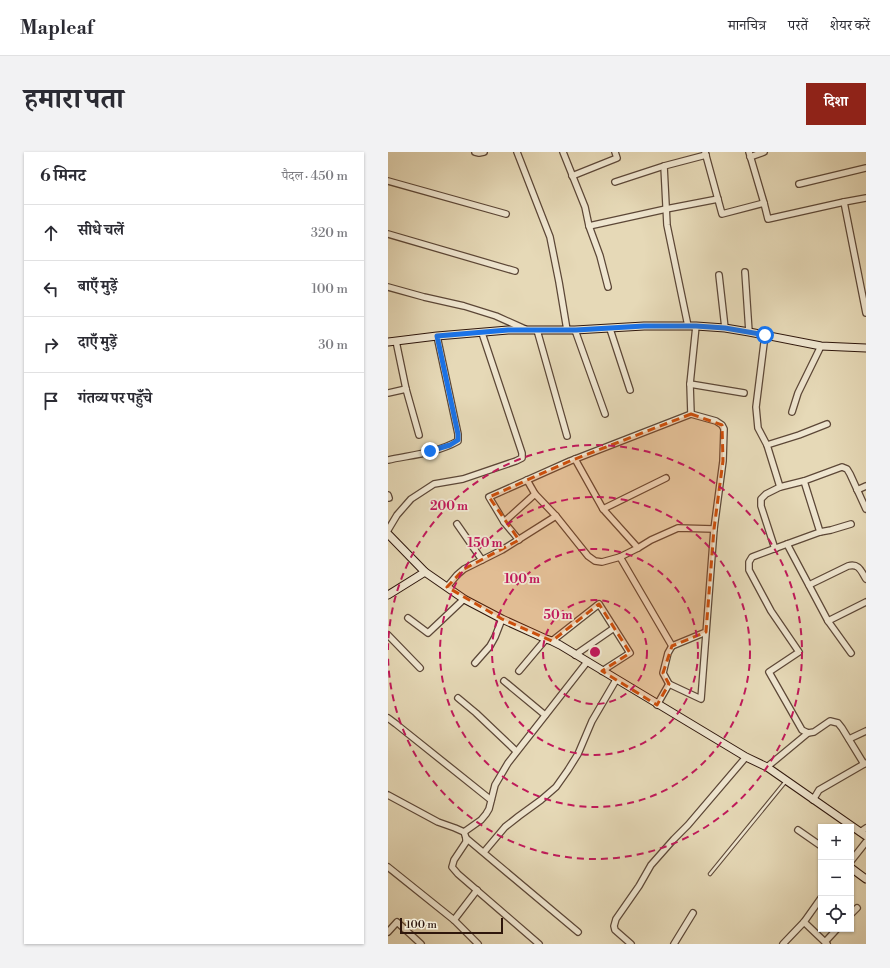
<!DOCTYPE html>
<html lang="hi">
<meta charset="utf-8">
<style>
:root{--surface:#fff;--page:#f2f2f3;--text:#2b2b33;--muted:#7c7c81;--line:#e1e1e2;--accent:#8f2418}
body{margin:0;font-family:"Libre Bodoni","Noto Serif Devanagari",serif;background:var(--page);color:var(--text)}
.controls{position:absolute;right:12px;bottom:12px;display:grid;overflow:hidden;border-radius:0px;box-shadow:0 1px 3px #0004}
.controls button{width:36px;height:36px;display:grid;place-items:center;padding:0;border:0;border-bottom:1px solid var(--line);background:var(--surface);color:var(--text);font:20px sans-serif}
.scale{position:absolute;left:12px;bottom:10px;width:103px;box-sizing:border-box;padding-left:4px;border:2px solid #2e160c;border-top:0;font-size:11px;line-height:14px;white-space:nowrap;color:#2e160c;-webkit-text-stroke:3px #efe6d0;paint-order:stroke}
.stop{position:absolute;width:12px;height:12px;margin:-9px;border:3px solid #1a73e8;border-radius:50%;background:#fff}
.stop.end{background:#1a73e8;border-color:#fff;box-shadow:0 1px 4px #0008}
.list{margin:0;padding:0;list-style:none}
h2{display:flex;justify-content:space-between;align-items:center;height:52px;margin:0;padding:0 16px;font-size:17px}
h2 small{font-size:13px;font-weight:400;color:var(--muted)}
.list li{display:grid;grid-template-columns:26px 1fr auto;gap:12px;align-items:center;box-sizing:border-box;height:56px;padding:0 16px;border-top:1px solid var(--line)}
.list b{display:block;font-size:15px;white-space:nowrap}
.list em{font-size:13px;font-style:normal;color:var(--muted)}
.icon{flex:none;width:22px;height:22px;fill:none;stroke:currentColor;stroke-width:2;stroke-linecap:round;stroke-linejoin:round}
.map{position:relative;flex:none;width:478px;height:792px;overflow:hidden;border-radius:0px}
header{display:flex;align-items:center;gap:24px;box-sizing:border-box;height:56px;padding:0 20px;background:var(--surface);border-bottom:1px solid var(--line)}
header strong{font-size:19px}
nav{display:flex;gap:22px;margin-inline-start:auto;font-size:14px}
.intro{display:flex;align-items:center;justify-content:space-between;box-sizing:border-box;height:96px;padding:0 24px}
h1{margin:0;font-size:28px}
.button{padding:10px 18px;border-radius:0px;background:var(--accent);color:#fff;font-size:14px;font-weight:700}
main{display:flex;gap:24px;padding:0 24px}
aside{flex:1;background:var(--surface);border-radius:0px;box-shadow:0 1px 3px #0004}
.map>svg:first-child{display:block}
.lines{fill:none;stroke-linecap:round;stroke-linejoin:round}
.lane-casing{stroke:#5c4737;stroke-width:4.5}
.street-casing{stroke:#5c4737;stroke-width:8}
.secondary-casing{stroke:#2e160c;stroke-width:9}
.lane{stroke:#efe6d0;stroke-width:2.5}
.street{stroke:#efe6d0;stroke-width:5.5}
.secondary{stroke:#efe6d0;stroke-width:7}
.route{stroke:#1a73e8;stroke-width:5}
.marked{fill:#cc4f0c;fill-opacity:0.2;stroke:#cc4f0c;stroke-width:3;stroke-dasharray:8 5;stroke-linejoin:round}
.ring{fill:none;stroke:#c2185b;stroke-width:2;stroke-dasharray:7 5}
.centre{fill:#c2185b;stroke:#efe6d0;stroke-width:2}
.ring-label{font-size:12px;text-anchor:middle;font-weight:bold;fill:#c2185b;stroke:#efe6d0;stroke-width:3.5;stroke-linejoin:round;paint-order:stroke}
</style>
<header>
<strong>Mapleaf</strong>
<nav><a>मानचित्र</a><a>परतें</a><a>शेयर करें</a></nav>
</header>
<div class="intro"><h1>हमारा पता</h1><a class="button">दिशा</a></div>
<main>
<aside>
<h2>6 मिनट<small>पैदल · 450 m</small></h2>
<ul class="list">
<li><svg class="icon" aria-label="ahead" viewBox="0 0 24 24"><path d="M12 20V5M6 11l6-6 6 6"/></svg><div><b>सीधे चलें</b></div><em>320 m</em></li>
<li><svg class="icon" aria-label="left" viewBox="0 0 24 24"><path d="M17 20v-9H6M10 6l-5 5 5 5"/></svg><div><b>बाएँ मुड़ें</b></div><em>100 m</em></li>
<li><svg class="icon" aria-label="right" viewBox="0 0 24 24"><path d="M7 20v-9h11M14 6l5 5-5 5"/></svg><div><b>दाएँ मुड़ें</b></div><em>30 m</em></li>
<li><svg class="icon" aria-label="arrive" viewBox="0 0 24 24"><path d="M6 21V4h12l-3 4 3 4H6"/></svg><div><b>गंतव्य पर पहुँचे</b></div></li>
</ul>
</aside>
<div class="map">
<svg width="478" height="792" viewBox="0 0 478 792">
<rect width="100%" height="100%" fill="#e6d9b7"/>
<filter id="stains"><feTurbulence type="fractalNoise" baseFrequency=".005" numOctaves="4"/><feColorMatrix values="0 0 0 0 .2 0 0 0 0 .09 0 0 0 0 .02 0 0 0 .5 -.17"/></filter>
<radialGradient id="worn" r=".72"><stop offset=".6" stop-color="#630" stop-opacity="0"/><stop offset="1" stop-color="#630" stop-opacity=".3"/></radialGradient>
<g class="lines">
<defs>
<polyline id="lane" points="322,722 398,629"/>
<g id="street">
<polyline points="87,0 91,1 96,0"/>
<polyline points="129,0 162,85 171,130 179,178"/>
<polyline points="175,0 197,55 201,74 212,104 220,135"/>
<polyline points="317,0 334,62 376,51 380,67 456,50 478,161"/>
<polyline points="361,0 376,51"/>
<polyline points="362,5 376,0"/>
<polyline points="184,24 229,6 227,0"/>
<polyline points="0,29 118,62"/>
<polyline points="227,30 276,14"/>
<polyline points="411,32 478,16"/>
<polyline points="456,50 478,46"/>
<polyline points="201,74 278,57 330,47"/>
<polyline points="0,82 127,119"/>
<polyline points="357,120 361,180"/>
<polyline points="331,123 337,176"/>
<polyline points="0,135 36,145 76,154 108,164 137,177"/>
<polyline points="300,174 279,73 276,14 318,3"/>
<polyline points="222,177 242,238"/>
<polyline points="149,178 179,284"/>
<polyline points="187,178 217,262"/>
<polyline points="377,183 368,255 370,276 379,293 392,335 416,329 454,315 459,317 462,322 478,357"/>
<polyline points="8,189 18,237 31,283"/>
<polyline points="302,232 356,241"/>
<polyline points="0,241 18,237"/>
<polyline points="404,260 410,241 433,194"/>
<polyline points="303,262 302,232 308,174"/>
<polyline points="379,293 411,283 439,272"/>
<polyline points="187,307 215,357 250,396 232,405"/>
<path d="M0,308C23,303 49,301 70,289V282L49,184"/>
<polyline points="139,328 147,342"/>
<polyline points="416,329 432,380 399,392 440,469 463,501"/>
<polyline points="469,338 478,334"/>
<polyline points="0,343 1,346"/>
<polyline points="215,357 278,326"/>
<polyline points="116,370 131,388"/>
<polyline points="69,372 94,408"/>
<polyline points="0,378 9,363 23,347 46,332 75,327 128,309 134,306 134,301 94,181"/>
<polyline points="432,380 443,378 463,372"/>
<polyline points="399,392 364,405 361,410 361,418 383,459 411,500 381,520 414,578 420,581 426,580 442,569 450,571 454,576 476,612 478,611"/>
<polyline points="250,396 263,388 290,376 326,377"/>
<polyline points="387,397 373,354 373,347 378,342 392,335"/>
<path d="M421,433L460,414C471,411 473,419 478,427"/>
<polyline points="59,435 69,423 76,417 114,398 168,364"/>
<polyline points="20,466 40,481 76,447"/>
<polyline points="440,469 478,450"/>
<polyline points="0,483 32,516"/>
<polyline points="164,489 211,452 242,501 214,519"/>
<polyline points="187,503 226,476"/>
<polyline points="87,511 102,494 107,485 114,467"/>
<polyline points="131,519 158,487"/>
<polyline points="116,529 157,563"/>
<polyline points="281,532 275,521 280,501 284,494"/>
<polyline points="70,546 88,561 128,599"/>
<polyline points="269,553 281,532 313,547 326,377 335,309 336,277 334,273 328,269 303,262 182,309 101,345 116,370 147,342 168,364 200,404 207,409 214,410 232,405 284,494 318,480"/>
<polyline points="0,566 8,572 103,648"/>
<polyline points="461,587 478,579"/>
<polyline points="379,615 420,581"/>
<polyline points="0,643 50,670 67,676 76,680 78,686 78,690 66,708 64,715 70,722 151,792"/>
<polyline points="425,648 431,638 476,612"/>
<polyline points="410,678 433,694"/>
<polyline points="76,680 93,668 98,662 101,657 107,633 120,611 199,510"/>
<polyline points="472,680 478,676"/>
<polyline points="78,686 190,780"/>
<polyline points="96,700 117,675 131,664 153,648 168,635 180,618 190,602 204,569 228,528"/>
<polyline points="463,709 478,690"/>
<polyline points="0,715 66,768 90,792"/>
<polyline points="463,762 469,756"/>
<polyline points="66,768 89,738"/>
<polyline points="416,770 439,792"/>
<polyline points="0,780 9,770 33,792"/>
<polyline points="437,790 449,777"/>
<polyline points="243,792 227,778 226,774 228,767 251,734 263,713 286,687 300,673 358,605"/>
<polyline points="286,792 305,761"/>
<polyline points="395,792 416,770 433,746"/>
</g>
<g id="secondary">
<polyline points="0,190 49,184 120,178 187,178 256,174 308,174 337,176 361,180 433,194 478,196"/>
<polyline points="0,382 37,420 76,447 114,467 158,487 164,489 172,493 358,605 379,615 478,684"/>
<polyline points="0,443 37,420"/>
<polyline points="463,716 478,727"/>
</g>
</defs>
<use href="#lane" class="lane-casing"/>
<use href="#street" class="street-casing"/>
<use href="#secondary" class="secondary-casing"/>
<use href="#lane" class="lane"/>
<use href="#street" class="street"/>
<use href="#secondary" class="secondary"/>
</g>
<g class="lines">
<polyline class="route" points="42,299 62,293 70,288 70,282 49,184 120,178 188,178 256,174 308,174 337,176 377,183"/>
</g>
<path class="marked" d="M303,262L334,273L335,309L326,377L318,480L284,494L275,521L281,532L269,553L214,519L242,501L211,452L164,489L114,467L59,435L76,417L131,388L101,345L182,309Z"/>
<g class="ring">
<circle cx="207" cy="500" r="52"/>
<circle cx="207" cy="500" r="103"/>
<circle cx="207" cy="500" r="155"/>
<path d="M0 498A207 207 0 1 1 0 502"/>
</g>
<circle cx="207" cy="500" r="6" class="centre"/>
<g class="ring-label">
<text x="61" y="358">200 m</text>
<text x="97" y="395">150 m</text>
<text x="134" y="431">100 m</text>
<text x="170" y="467">50 m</text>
</g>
<rect width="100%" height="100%" filter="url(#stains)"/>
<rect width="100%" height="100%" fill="url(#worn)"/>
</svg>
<div class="controls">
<button>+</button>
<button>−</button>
<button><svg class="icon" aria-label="locate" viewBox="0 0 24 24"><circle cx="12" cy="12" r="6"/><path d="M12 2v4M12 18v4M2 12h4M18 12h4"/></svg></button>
</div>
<div class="scale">100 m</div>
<div class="stop" style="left:377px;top:183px"></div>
<div class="stop end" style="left:42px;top:299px"></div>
</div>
</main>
